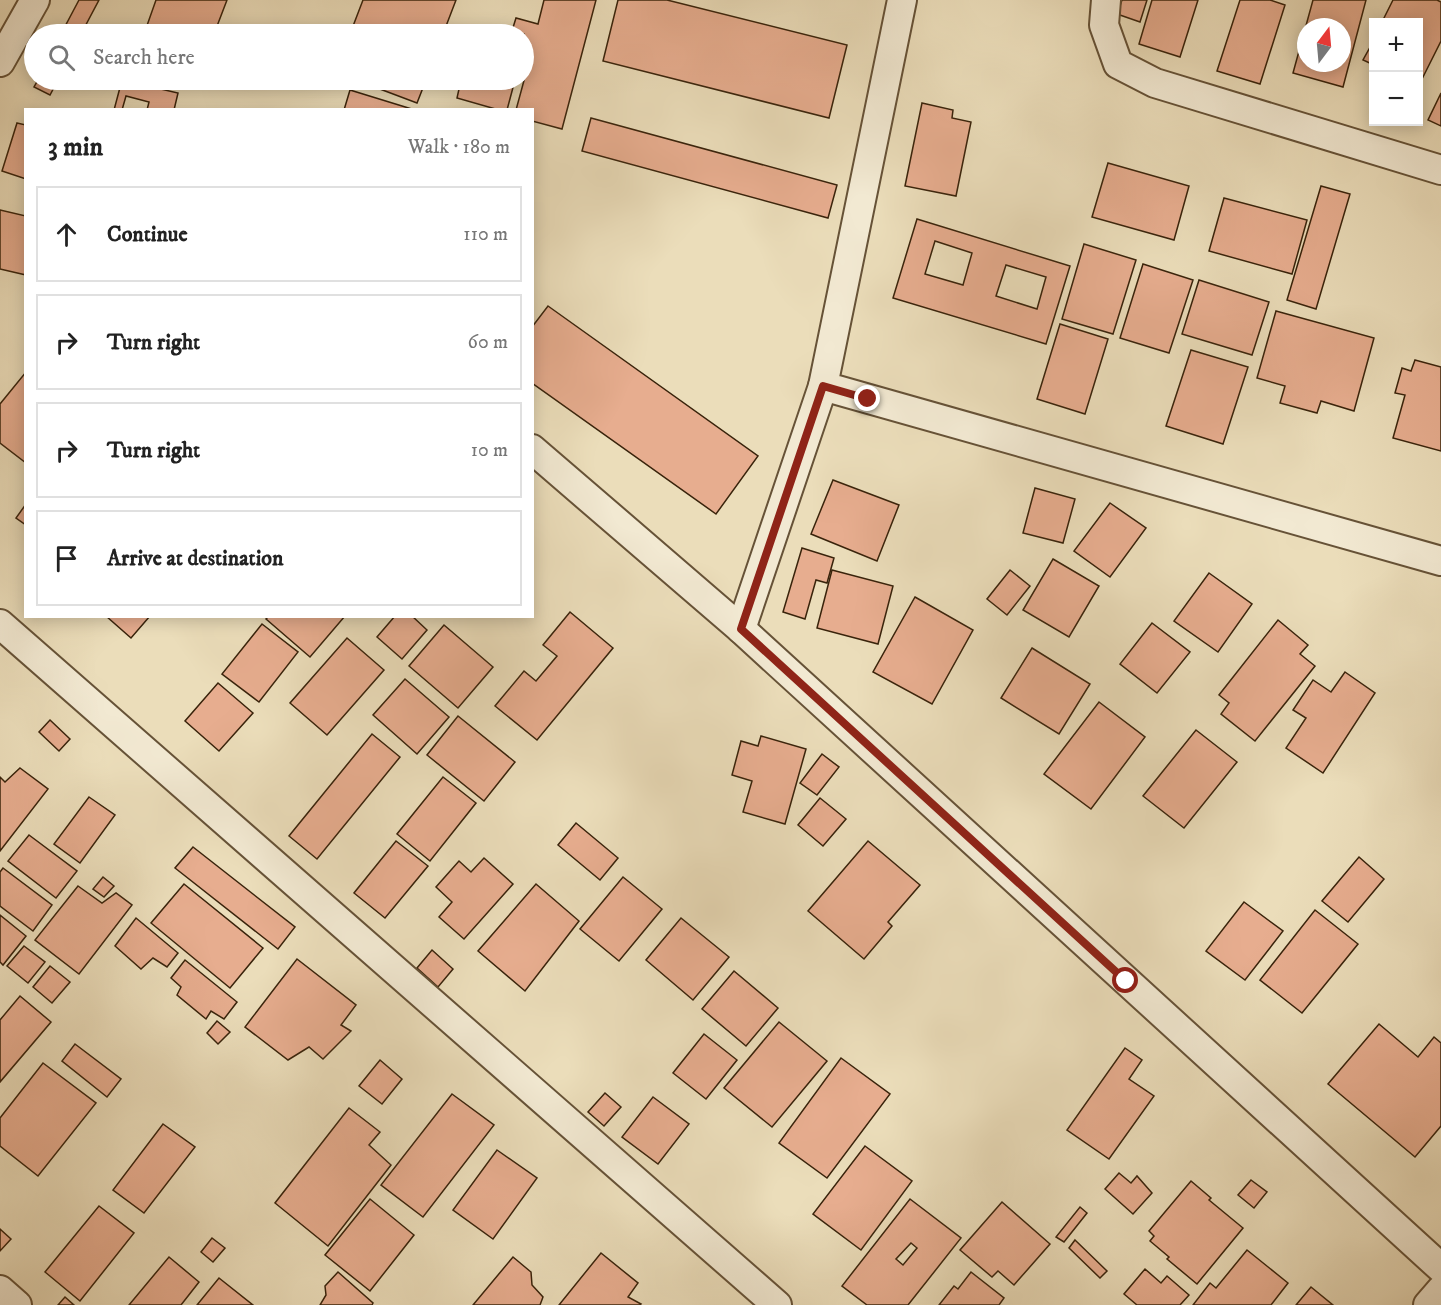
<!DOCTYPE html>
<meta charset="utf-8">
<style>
:root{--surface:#fff;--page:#f2f2f2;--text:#222;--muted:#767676;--line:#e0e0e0}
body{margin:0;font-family:"IM FELL DW Pica",serif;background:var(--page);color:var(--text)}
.controls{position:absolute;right:18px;top:18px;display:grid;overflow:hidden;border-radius:0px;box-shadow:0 3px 15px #0003}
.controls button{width:54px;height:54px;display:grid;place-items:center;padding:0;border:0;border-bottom:2px solid var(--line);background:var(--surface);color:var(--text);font:30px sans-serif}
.compass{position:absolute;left:1297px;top:18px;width:54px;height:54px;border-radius:50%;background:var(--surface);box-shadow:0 3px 15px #0003;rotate:16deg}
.stop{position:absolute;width:18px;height:18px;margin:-14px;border:4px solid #8f2418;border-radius:50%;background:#fff}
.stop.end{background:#8f2418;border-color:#fff;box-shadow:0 2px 6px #0008}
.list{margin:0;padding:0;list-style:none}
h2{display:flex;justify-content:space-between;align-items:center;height:78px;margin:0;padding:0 24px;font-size:26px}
h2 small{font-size:20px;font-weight:400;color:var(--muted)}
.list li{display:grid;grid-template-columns:39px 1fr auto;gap:18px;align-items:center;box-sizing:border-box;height:96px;margin:0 12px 12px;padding:0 12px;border:2px solid var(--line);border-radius:0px}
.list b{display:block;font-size:22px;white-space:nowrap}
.list em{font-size:20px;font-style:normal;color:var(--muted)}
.icon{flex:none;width:33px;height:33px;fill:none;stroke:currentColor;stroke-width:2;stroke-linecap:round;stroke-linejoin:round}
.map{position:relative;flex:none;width:1441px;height:1305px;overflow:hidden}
.search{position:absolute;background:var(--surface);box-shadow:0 3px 15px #0003;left:24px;top:24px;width:510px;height:66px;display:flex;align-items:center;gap:15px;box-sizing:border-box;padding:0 21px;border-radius:33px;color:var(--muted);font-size:22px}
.panel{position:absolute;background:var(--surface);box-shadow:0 3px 15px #0003;left:24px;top:108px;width:510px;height:510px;border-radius:0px}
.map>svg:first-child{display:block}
.building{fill:#e7ad8f;stroke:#39230b;stroke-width:1.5;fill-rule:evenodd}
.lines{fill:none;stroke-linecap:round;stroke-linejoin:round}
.minor-casing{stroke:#665237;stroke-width:32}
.minor{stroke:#f2e9d2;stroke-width:28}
.route{stroke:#8f2418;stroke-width:8}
</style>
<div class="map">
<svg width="1441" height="1305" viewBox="0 0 1441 1305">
<rect width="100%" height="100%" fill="#ebddba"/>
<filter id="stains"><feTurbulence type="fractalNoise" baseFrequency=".00333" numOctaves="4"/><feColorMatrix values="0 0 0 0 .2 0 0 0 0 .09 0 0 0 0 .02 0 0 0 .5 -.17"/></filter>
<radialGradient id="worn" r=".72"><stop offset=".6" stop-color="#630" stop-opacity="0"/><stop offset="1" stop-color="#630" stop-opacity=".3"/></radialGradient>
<g class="building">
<polygon points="79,0 99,0 81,34 61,34"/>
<polygon points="156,0 227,0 214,34 144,34"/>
<polygon points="363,0 456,0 443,34 350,34"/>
<polygon points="544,0 596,0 562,129 532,121 532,110 516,110 532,51 524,48 524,34 511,34 516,18 538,24"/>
<polygon points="618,0 667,0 847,45 829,118 603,61"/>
<polygon points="1122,0 1147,0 1140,22 1117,14"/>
<polygon points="1152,0 1198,0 1180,57 1139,44"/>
<polygon points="1240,0 1270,0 1285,5 1260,84 1217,71"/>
<path d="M1313,0H1366L1343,87L1293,73ZM1306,27H1342V63H1306Z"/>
<polygon points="1393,0 1437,0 1441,2 1441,41 1418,87 1418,22 1382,22"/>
<polygon points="1374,40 1374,65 1363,60"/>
<polygon points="38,80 58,80 50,95 34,87"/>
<polygon points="122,80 178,93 174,110 147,110 149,102 126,96 122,110 114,110"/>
<polygon points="356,80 426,80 417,103"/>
<polygon points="461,80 515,80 507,110 499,110 457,98"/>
<polygon points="350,90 415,110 344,110"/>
<polygon points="1441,93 1441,126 1428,120"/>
<polygon points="922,103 953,110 952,118 971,122 956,196 905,186"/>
<polygon points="591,118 837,185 828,218 582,151"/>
<polygon points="17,123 26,125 26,179 2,171"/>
<polygon points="1108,163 1189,186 1174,240 1092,217"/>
<polygon points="1321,186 1350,194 1316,309 1287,300"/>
<polygon points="1224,198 1307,220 1292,274 1209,251"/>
<polygon points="0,210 26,216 26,275 0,269"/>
<path d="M917,219L1070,266L1046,344L893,298ZM935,241L972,253L963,285L925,274ZM1006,265L1046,277L1037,309L996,296Z"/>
<polygon points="1084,244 1136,260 1113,334 1062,319"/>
<polygon points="1143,264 1193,280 1169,353 1120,338"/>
<polygon points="1199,280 1269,302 1252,355 1182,334"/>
<polygon points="548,306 758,456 716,514 532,383 532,327"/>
<polygon points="1276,311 1374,338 1354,411 1321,401 1317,413 1280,403 1285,386 1257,378"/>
<polygon points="1060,324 1108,339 1085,414 1037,399"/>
<polygon points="1191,350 1248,367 1223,444 1166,426"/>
<polygon points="1415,360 1441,367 1441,451 1393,438 1405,395 1395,393 1402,368 1411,371"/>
<polygon points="26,372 26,463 0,443 0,404"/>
<polygon points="833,480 899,505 877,561 811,534"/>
<polygon points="1035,488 1075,499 1063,543 1023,533"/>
<polygon points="1110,503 1146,528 1110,577 1074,551"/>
<polygon points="26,504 26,525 16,518"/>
<polygon points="802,548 834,558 827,583 816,580 805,619 783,612"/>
<polygon points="1053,559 1099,586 1069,637 1023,610"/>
<polygon points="832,570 893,586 878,644 817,628"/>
<polygon points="1010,570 1030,586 1007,615 987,599"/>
<polygon points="1209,573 1252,604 1218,652 1174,621"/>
<polygon points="915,597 973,630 932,704 873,672"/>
<polygon points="570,612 613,648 537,740 495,706 524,671 536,681 557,656 543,645"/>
<polygon points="106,616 150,616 131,638"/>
<polygon points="269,616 345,616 310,657 266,619"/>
<polygon points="395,616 412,616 427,630 402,659 377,637"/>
<polygon points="1278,620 1308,645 1300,654 1315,666 1255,741 1221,714 1229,703 1219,695"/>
<polygon points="1152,623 1190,652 1157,693 1120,664"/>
<polygon points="262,624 298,652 259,702 222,674"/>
<polygon points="444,625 493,667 458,708 409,666"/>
<polygon points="347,638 384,670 327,735 290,703"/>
<polygon points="1032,648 1090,684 1059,734 1001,698"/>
<polygon points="1345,672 1375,693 1323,773 1286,748 1306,718 1293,710 1313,680 1331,692"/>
<polygon points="405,679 449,717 417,754 373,715"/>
<polygon points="218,683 253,713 219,751 185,721"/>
<polygon points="1099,702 1145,737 1091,809 1044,774"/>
<polygon points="458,716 515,762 484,801 427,755"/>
<polygon points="50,720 70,739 59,751 39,732"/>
<polygon points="1196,730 1237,762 1184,828 1143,796"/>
<polygon points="372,734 400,757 317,859 289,836"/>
<polygon points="761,736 806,749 785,824 743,812 752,781 732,775 741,741 758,746"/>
<polygon points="822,754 839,767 817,795 800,783"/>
<polygon points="20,768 48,789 0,851 0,777 5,782"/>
<polygon points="443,777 476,803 430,861 397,834"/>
<polygon points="89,797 115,815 80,863 54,844"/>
<polygon points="820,798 846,819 823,846 798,825"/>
<polygon points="576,823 618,858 600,880 558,845"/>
<polygon points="29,835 77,871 56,898 8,861"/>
<polygon points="396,841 428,866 385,918 354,893"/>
<polygon points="868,841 920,885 888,922 892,926 864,959 808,911"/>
<polygon points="193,847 295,927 278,949 175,868"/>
<polygon points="1359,857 1384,879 1348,922 1322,901"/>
<polygon points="484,858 513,884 464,939 439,917 452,902 436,887 459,861 471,872"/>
<polygon points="3,868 52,905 33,931 0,906 0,872"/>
<polygon points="103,877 114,886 104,897 93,889"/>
<polygon points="623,877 662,909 619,961 580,929"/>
<polygon points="184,884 263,948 230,988 151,923"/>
<polygon points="536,884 579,921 525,991 478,951"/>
<polygon points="78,886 102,903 116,893 132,905 79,974 35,940"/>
<polygon points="1244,902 1283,931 1245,980 1206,951"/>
<polygon points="1315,910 1358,944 1302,1013 1260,980"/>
<polygon points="0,915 26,936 3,965 0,962"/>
<polygon points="136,918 178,953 167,967 153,958 141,969 115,946"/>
<polygon points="681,918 729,957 693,1000 646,960"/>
<polygon points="24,946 45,962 28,983 7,966"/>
<polygon points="432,950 453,969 438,987 417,968"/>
<polygon points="297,959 356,1005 341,1025 351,1031 323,1059 309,1047 288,1060 245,1027"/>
<polygon points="185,960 237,1002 224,1019 211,1011 206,1019 177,995 181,987 171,978"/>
<polygon points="50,966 70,982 52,1003 33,987"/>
<polygon points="734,971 778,1008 746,1046 702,1009"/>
<polygon points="20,996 51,1022 0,1082 0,1020"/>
<polygon points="217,1021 230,1032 218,1044 207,1033"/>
<polygon points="779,1022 827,1061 772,1127 724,1088"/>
<polygon points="1379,1024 1418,1057 1434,1037 1441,1043 1441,1126 1415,1157 1328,1084"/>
<polygon points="704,1034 737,1060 706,1099 673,1073"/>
<polygon points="75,1044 121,1079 107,1097 62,1061"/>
<polygon points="1125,1048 1142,1060 1129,1079 1154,1096 1109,1159 1067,1130"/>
<polygon points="841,1058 890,1094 827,1178 779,1143"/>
<polygon points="380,1060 402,1079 382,1104 359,1086"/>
<polygon points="43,1063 96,1103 38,1176 0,1146 0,1118"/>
<polygon points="605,1093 621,1107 604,1126 588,1112"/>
<polygon points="452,1094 494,1125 423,1217 381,1185"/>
<polygon points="653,1097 689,1124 658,1164 622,1137"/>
<polygon points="349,1108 380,1132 369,1145 391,1165 328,1246 275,1203"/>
<polygon points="163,1124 195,1147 144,1213 113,1190"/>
<polygon points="865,1146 912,1181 861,1250 813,1214"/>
<polygon points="497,1150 537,1178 493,1239 453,1210"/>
<polygon points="1119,1173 1131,1183 1137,1176 1152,1193 1133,1214 1105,1189"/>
<polygon points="1251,1180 1267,1192 1254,1208 1238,1195"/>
<polygon points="1191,1181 1211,1198 1209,1200 1243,1228 1197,1284 1167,1259 1169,1257 1150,1241 1154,1236 1149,1231"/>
<polygon points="370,1199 414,1235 370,1291 325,1255"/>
<path d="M910,1199L961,1238L908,1305H867L842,1286ZM911,1243L917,1248L903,1265L896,1259Z"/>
<polygon points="1002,1202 1050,1244 1014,1285 998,1271 992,1277 960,1250"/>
<polygon points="99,1206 134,1233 80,1301 45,1272"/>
<polygon points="1080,1207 1087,1213 1064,1242 1056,1237"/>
<polygon points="0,1229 11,1239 0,1251"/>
<polygon points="212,1238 225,1248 213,1262 201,1252"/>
<polygon points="1075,1240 1107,1271 1100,1278 1069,1248"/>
<polygon points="1247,1250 1288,1283 1271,1305 1193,1305 1210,1283 1216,1288"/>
<polygon points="601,1253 638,1283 628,1297 641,1304 640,1305 559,1305"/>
<polygon points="169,1257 199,1282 181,1305 129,1305"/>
<polygon points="513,1257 531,1272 532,1285 543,1297 540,1305 473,1305"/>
<polygon points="1145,1269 1161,1283 1167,1276 1189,1295 1180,1305 1137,1305 1124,1294"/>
<polygon points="338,1272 373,1303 372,1305 320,1305 326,1295 325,1286"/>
<polygon points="971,1272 1004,1298 999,1305 939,1305 954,1286 958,1289"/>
<polygon points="219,1278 253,1305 197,1305"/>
<polygon points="1311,1287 1333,1305 1296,1305"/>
<polygon points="65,1297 74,1305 58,1305"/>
</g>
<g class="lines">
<defs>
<g id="minor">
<polyline points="902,0 823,386 1441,561"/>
<polyline points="1106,0 1104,25 1118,64 1155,83 1441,170"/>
<polyline points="0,62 35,0"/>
<polyline points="532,449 741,629 1441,1268"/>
<polyline points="0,624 777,1305"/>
<polyline points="741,629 823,386"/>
<polyline points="0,1290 17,1305"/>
<polyline points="1428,1305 1441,1290"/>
</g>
</defs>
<use href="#minor" class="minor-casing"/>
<use href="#minor" class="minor"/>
</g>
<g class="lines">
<polyline class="route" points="868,399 823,386 741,629 1126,981"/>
</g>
<rect width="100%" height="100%" filter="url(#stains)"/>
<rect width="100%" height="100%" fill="url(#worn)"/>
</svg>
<div class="controls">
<button>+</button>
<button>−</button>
</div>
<svg class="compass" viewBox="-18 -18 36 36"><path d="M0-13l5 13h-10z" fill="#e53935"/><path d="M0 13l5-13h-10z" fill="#767676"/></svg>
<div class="stop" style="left:1126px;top:981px"></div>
<div class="stop end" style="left:868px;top:399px"></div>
<div class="search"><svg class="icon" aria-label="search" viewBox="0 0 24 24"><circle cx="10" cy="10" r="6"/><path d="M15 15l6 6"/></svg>Search here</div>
<section class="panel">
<h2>3 min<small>Walk · 180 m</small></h2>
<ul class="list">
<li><svg class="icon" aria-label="ahead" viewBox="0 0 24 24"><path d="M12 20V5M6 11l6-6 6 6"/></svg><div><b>Continue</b></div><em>110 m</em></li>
<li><svg class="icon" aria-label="right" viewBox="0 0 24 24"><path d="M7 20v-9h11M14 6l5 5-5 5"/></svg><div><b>Turn right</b></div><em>60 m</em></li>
<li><svg class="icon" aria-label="right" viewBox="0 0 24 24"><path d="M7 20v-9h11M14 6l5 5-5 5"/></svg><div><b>Turn right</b></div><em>10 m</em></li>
<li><svg class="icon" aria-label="arrive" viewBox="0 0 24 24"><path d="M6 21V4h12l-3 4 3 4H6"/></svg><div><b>Arrive at destination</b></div></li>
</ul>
</section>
</div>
